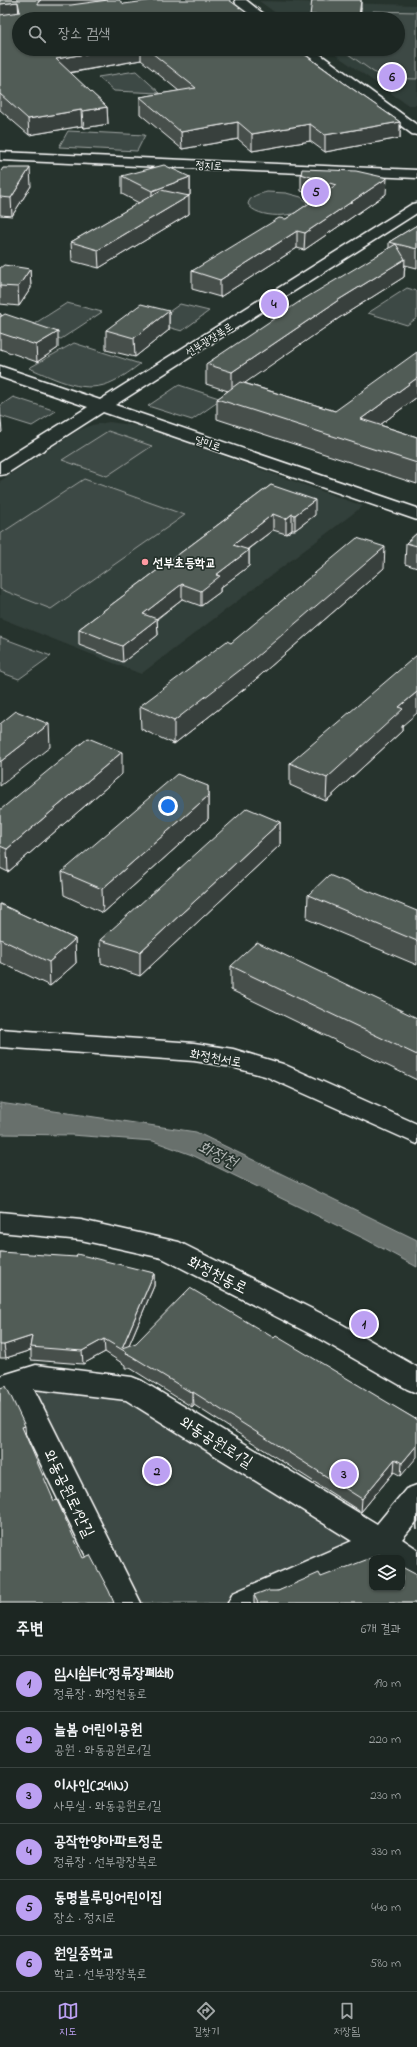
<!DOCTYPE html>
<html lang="ko">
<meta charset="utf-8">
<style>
:root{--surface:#1c2622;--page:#252e2a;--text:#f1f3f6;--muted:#a0a5a5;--line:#3a4340;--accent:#bca0f2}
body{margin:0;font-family:"Indie Flower","Poor Story",sans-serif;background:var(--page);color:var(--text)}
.controls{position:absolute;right:12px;bottom:12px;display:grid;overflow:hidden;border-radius:8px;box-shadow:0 1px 3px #0004}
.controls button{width:36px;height:36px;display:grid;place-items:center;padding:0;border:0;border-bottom:1px solid var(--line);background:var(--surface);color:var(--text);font:20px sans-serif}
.you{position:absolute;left:168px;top:806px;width:14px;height:14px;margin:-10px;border:3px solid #fff;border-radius:50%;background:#1a73e8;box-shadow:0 0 0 6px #1a73e833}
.badge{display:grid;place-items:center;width:26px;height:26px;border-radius:50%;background:var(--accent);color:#111;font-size:13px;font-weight:700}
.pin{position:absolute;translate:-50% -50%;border:2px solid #fff;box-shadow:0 1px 4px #0006}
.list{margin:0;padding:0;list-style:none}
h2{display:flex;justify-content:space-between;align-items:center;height:52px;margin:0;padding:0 16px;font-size:17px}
h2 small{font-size:13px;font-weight:400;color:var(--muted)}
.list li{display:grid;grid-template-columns:26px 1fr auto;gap:12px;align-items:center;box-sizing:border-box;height:56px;padding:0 16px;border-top:1px solid var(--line)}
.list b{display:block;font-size:15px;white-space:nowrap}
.list p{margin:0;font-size:13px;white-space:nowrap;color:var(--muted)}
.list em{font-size:13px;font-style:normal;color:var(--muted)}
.icon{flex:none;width:22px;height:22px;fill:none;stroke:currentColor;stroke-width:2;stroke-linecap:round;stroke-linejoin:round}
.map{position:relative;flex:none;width:417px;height:1603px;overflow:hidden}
.search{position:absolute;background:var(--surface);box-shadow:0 1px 3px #0004;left:12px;right:12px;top:12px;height:44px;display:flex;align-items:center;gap:10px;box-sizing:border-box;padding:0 14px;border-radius:22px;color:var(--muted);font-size:15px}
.sheet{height:388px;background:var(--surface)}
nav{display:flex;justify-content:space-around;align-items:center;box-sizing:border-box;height:56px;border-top:1px solid var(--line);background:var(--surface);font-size:11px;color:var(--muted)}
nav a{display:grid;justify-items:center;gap:2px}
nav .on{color:var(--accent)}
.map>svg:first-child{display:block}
.built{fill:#333f3a}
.green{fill:#3e4944;stroke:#9ea4a2}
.water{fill:#67706c;stroke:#a4a9a7}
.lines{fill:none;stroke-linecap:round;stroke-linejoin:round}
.minor-casing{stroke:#fff;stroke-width:3}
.minor{fill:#26332d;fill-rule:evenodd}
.wall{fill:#464f4b;stroke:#fff}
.shaded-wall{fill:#39403d;stroke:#fff}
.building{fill:#515c57;stroke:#fff}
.poi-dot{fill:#ff9aa2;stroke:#26332d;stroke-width:1.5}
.labels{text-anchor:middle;stroke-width:3.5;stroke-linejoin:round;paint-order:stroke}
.far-street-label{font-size:11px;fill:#fff;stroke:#26332d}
.poi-label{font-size:13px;font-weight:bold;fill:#fff;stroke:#26332d;text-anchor:start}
.street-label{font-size:13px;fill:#fff;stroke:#26332d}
.near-street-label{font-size:16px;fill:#fff;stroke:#26332d}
.near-water-label{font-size:17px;font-style:italic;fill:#b3b8b6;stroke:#26332d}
</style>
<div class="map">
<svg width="417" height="1603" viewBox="0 0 417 1603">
<rect width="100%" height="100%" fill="#26332d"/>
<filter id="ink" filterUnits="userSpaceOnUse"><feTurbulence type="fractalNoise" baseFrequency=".025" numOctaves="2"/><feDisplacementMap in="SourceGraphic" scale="8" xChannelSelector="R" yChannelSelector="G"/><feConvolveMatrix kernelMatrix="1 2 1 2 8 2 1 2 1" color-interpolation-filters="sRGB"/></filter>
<g filter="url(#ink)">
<g class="built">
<polygon points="259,1 417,5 417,105 408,105 327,49 398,49 398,19 284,19"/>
<polygon points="109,422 139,426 363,506 141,674 0,618 0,481 79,430 92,425"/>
</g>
<g class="green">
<polygon points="373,11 417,12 417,79 382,78 341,49 398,49 398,19 371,19"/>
<polygon points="136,71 160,93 114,91 98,77"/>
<polygon points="68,131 145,135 137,151 59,147"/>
<path d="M267,192L286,193L301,197L306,201L307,205C299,219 256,219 248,204C250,195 260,194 267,192Z"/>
<polygon points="407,288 417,291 417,318 407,325 368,313"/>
<polygon points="67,303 102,312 61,339 26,329"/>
<polygon points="180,304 209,311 182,331 153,323"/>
<path d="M74,343L140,364C132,370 123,377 114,381C86,396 56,379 29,368Z"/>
<polygon points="179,385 222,399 192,420 148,406"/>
<polygon points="13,397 56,411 32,426 0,416 0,406"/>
<polygon points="108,431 152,446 107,476 62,460"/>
<polygon points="84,479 185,515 51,609 0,589 0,534"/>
<polygon points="0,637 51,656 19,679 0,672"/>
<polygon points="27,1385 125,1397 358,1546 234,1603 142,1603"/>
</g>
<polygon class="water" points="0,1103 196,1132 417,1240 417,1267 365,1239 192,1155 153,1141 71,1135 0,1134"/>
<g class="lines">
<defs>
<g id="minor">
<polygon points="235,0 246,0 270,19 256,19 236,4"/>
<polygon points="299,49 313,49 417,125 417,135 412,134"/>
<polygon points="0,152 417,170 417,178 0,160"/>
<polygon points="417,203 417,213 115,405 417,508 417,520 103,412 6,474 0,475 0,462 88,407 0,377 0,366 100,400 412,204"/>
<polygon points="0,1029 194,1043 233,1049 283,1064 417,1124 417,1144 265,1076 232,1067 194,1061 0,1047"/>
<polygon points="0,1212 81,1220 179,1242 336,1321 417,1367 417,1393 407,1389 316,1337 162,1258 81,1240 0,1232"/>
<polygon points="36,1365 132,1377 142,1381 377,1524 406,1489 417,1485 417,1521 402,1539 417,1549 417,1579 402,1572 402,1558 372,1558 372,1560 277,1603 228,1603 233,1593 352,1541 126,1400 34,1389 141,1603 109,1603 8,1397 0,1400 0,1376"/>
</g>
</defs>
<use href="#minor" class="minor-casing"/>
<use href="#minor" class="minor"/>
</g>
<g class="wall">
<polygon points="0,0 106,0 19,49 297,49 344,83 400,122 400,138 325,152 310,141 252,151 238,139 182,149 140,114 140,97 179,91 141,60 70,73 107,107 108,124 84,128 82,126 29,135 0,110"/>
<polygon points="361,8 360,19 310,19 310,15"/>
<polygon points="0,172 31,186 12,216 0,215"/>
<polygon points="301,174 386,194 304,250 297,248 220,297 192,289 192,271 286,219 319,197 301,191"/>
<polygon points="122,176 190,177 190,195 187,196 189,214 99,268 72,261 71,242 139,203 122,194"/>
<polygon points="417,225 417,268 405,265 404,277 339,318 244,383 335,411 417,397 380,425 417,437 417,484 217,419 217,399 228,391 206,384 206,364 389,248 389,242"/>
<polygon points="0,268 30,269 31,288 19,306 0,304"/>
<polygon points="169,311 169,330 135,357 106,350 106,330"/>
<polygon points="0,313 2,316 58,348 37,362 0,349"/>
<polygon points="271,485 315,515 295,530 292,530 286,534 273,530 247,550 249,550 249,566 220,588 220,592 201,606 182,599 157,619 158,635 123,662 79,645 79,629"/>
<polygon points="417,533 417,568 405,564 406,543"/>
<polygon points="384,568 248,686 174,744 141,729 140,706 231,643"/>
<polygon points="402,726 402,731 326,801 290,785 290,763"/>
<polygon points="122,774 8,872 0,868 0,810"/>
<polygon points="208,786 208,819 103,913 64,895 62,872"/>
<polygon points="280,822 280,845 140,976 101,963 100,940"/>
<polygon points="308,895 417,911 417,965 307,919"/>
<polygon points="0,904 75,939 76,963 50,986 0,962"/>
<polygon points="231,966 417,1018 417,1080 231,990"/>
<polygon points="0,1252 154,1273 154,1286 129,1345 274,1338 417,1420 401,1476 394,1472 361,1512 194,1405 192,1407 130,1368 125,1368 125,1365 105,1352 83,1364 31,1360 31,1350 6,1358 0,1358"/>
<polygon points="417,1515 417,1530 416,1524"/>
<polygon points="321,1577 417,1603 254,1603 254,1595 278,1591"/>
</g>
<g class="shaded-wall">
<polygon points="41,0 106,0 106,5 38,18 38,2"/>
<polygon points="361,0 361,8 360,19 359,19"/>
<polygon points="18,2 19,18 0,20 0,4"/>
<polygon points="114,49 141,49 141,60 56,75 56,59"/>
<polygon points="107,107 108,124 84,128 83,111"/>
<polygon points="81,110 82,126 29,135 28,119"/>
<polygon points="238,122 238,139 182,149 181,132"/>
<polygon points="400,122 400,138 325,152 325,135"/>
<polygon points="310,124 310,141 252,151 252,134"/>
<polygon points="30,168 31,186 12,216 11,198"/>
<polygon points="190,177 190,195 152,209 152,191"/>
<polygon points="387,178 386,194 304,250 305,233"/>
<polygon points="189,196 189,214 99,268 98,250"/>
<polygon points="297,231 297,248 220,297 220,280"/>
<polygon points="405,259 404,277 339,318 232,392 232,372 340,299"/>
<polygon points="30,269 31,288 19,306 18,287"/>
<polygon points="169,311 169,330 135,357 134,338"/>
<polygon points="58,332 58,348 37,362 36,345"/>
<polygon points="417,378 417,397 360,440 361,419"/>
<polygon points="0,407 2,432 0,433"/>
<polygon points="315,500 315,515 295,530 295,515"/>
<polygon points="273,514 273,530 233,560 233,545"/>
<polygon points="292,514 292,530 286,534 286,519"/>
<polygon points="385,547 384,568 248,686 174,744 174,721"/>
<polygon points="249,550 249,566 220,588 220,592 201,606 201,591 216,575"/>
<polygon points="182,584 182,599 143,629 143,614"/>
<polygon points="157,619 158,635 123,662 122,646"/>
<polygon points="417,692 417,713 402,726 402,731 326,801 327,778 399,707"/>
<polygon points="49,724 50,747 0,786 0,762"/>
<polygon points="122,752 122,774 8,872 7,849"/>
<polygon points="208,796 208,819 103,913 102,889"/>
<polygon points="280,822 280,845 140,976 140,952"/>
<polygon points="75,939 76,963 50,986 49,962"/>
<polygon points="154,1273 154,1286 126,1352 122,1348"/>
<polygon points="32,1336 30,1347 31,1350 6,1358 4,1345"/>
<polygon points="104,1339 105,1352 83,1364 82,1351"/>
<polygon points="193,1392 194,1405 192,1407 192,1393"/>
<polygon points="25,1426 26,1440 22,1427"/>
<polygon points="417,1445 417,1457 401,1476 402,1463"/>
<polygon points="395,1459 394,1472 361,1512 362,1499"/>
</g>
<g class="building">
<polygon points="0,0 41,0 38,2 38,5 71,5 108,0 119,0 124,4 154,0 229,0 255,19 19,19 19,49 114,49 56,59 107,107 83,111 81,110 28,119 0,94 0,15 20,12 18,2 0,4"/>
<polygon points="312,0 361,0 359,17 310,15"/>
<polygon points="147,49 297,49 344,83 400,122 325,135 310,124 252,134 238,122 181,132 140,97 196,88"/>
<polygon points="164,165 190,177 152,191 122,176"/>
<polygon points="3,168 30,168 11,198 0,197 0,172 1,171"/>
<polygon points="302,169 356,171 387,178 305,233 297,231 220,280 192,271 279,218 286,219 336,185 301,174"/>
<polygon points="161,190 189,196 98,250 71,242"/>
<polygon points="417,225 417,249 389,242"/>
<polygon points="396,244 405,259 340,299 232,372 206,364 299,302"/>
<polygon points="4,265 30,269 18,287 0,286 0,268"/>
<polygon points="141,304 169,311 134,338 106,330"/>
<polygon points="5,314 58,332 36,345 0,333 0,317"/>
<polygon points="417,352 417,378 361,419 417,437 417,463 217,399 240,382 335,411"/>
<polygon points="271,485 315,500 295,515 292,514 286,519 273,514 233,545 249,550 216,575 220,576 201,591 182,584 143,614 157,619 122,646 79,629"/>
<polygon points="417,533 417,546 406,543"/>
<polygon points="357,538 385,547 248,664 174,721 140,706 227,641 231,643"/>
<polygon points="417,655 417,692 399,707 403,709 327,778 290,763"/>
<polygon points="16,711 49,724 0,762 0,724"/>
<polygon points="88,738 122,752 7,849 0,846 0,810"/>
<polygon points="177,774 208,786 208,796 102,889 62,872"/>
<polygon points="247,808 280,822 140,952 100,940"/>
<polygon points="329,875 417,911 417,941 308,895"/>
<polygon points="0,904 75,939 49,962 0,939"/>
<polygon points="257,942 417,1018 417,1055 231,966"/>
<polygon points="0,1252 76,1257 77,1254 154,1273 122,1348 136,1343 190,1288 274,1338 276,1336 417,1420 417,1445 402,1463 395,1459 362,1499 193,1392 192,1393 130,1355 125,1354 126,1352 104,1339 82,1351 30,1347 32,1336 4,1345 0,1345"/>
<polygon points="6,1386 25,1426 22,1427 54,1501 57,1500 83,1558 90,1555 109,1591 114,1603 0,1603 0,1388"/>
<polygon points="379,1555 385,1558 372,1558 372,1588 402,1588 402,1567 417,1575 417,1603 258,1603 254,1595 265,1591 278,1591 319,1573 321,1577"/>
</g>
</g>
<circle class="poi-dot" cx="145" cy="562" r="4"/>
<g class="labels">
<g class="far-street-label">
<text transform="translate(209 165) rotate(3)" y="4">정지로</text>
<text transform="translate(209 339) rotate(-32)" y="4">선부광장북로</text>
<text transform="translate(208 443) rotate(19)" y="4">달미로</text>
</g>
<g class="poi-label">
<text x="153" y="567">선부초등학교</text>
</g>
<g class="street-label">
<text transform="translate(216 1057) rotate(10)" y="5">화정천서로</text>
</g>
<g class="near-street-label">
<text transform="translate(218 1274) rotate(27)" y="6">화정천동로</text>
<text transform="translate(217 1441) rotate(32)" y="6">와동공원로1길</text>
<text transform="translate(70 1493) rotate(64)" y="6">와동공원로1안길</text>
</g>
<g class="near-water-label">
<text transform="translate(218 1154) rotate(26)" y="6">화정천</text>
</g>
</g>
</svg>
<div class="controls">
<button><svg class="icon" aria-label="layers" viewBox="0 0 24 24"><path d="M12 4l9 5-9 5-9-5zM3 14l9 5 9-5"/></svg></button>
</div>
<div class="you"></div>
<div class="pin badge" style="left:364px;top:1324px">1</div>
<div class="pin badge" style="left:157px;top:1471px">2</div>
<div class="pin badge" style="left:344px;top:1474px">3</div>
<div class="pin badge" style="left:274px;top:304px">4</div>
<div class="pin badge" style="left:316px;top:192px">5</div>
<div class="pin badge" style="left:392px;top:77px">6</div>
<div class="search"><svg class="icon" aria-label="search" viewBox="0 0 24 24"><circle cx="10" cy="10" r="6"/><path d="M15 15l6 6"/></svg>장소 검색</div>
</div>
<section class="sheet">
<h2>주변<small>6개 결과</small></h2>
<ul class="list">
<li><span class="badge">1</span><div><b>임시쉼터(정류장폐쇄)</b><p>정류장 · 화정천동로</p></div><em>190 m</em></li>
<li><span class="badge">2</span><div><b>늘봄 어린이공원</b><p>공원 · 와동공원로1길</p></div><em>220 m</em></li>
<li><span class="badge">3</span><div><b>이사인(24IN)</b><p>사무실 · 와동공원로1길</p></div><em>230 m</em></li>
<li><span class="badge">4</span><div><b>공작한양아파트정문</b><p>정류장 · 선부광장북로</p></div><em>330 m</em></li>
<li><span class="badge">5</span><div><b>동명블루밍어린이집</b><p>장소 · 정지로</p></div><em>440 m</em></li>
<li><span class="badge">6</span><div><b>원일중학교</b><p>학교 · 선부광장북로</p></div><em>580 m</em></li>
</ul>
</section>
<nav>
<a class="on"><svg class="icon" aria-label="map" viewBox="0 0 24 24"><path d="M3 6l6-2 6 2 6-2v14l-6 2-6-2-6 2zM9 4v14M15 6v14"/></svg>지도</a>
<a><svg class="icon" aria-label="directions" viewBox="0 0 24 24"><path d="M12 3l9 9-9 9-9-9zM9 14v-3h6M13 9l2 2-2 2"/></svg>길찾기</a>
<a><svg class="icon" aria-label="saved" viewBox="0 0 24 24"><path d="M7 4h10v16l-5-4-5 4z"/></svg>저장됨</a>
</nav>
